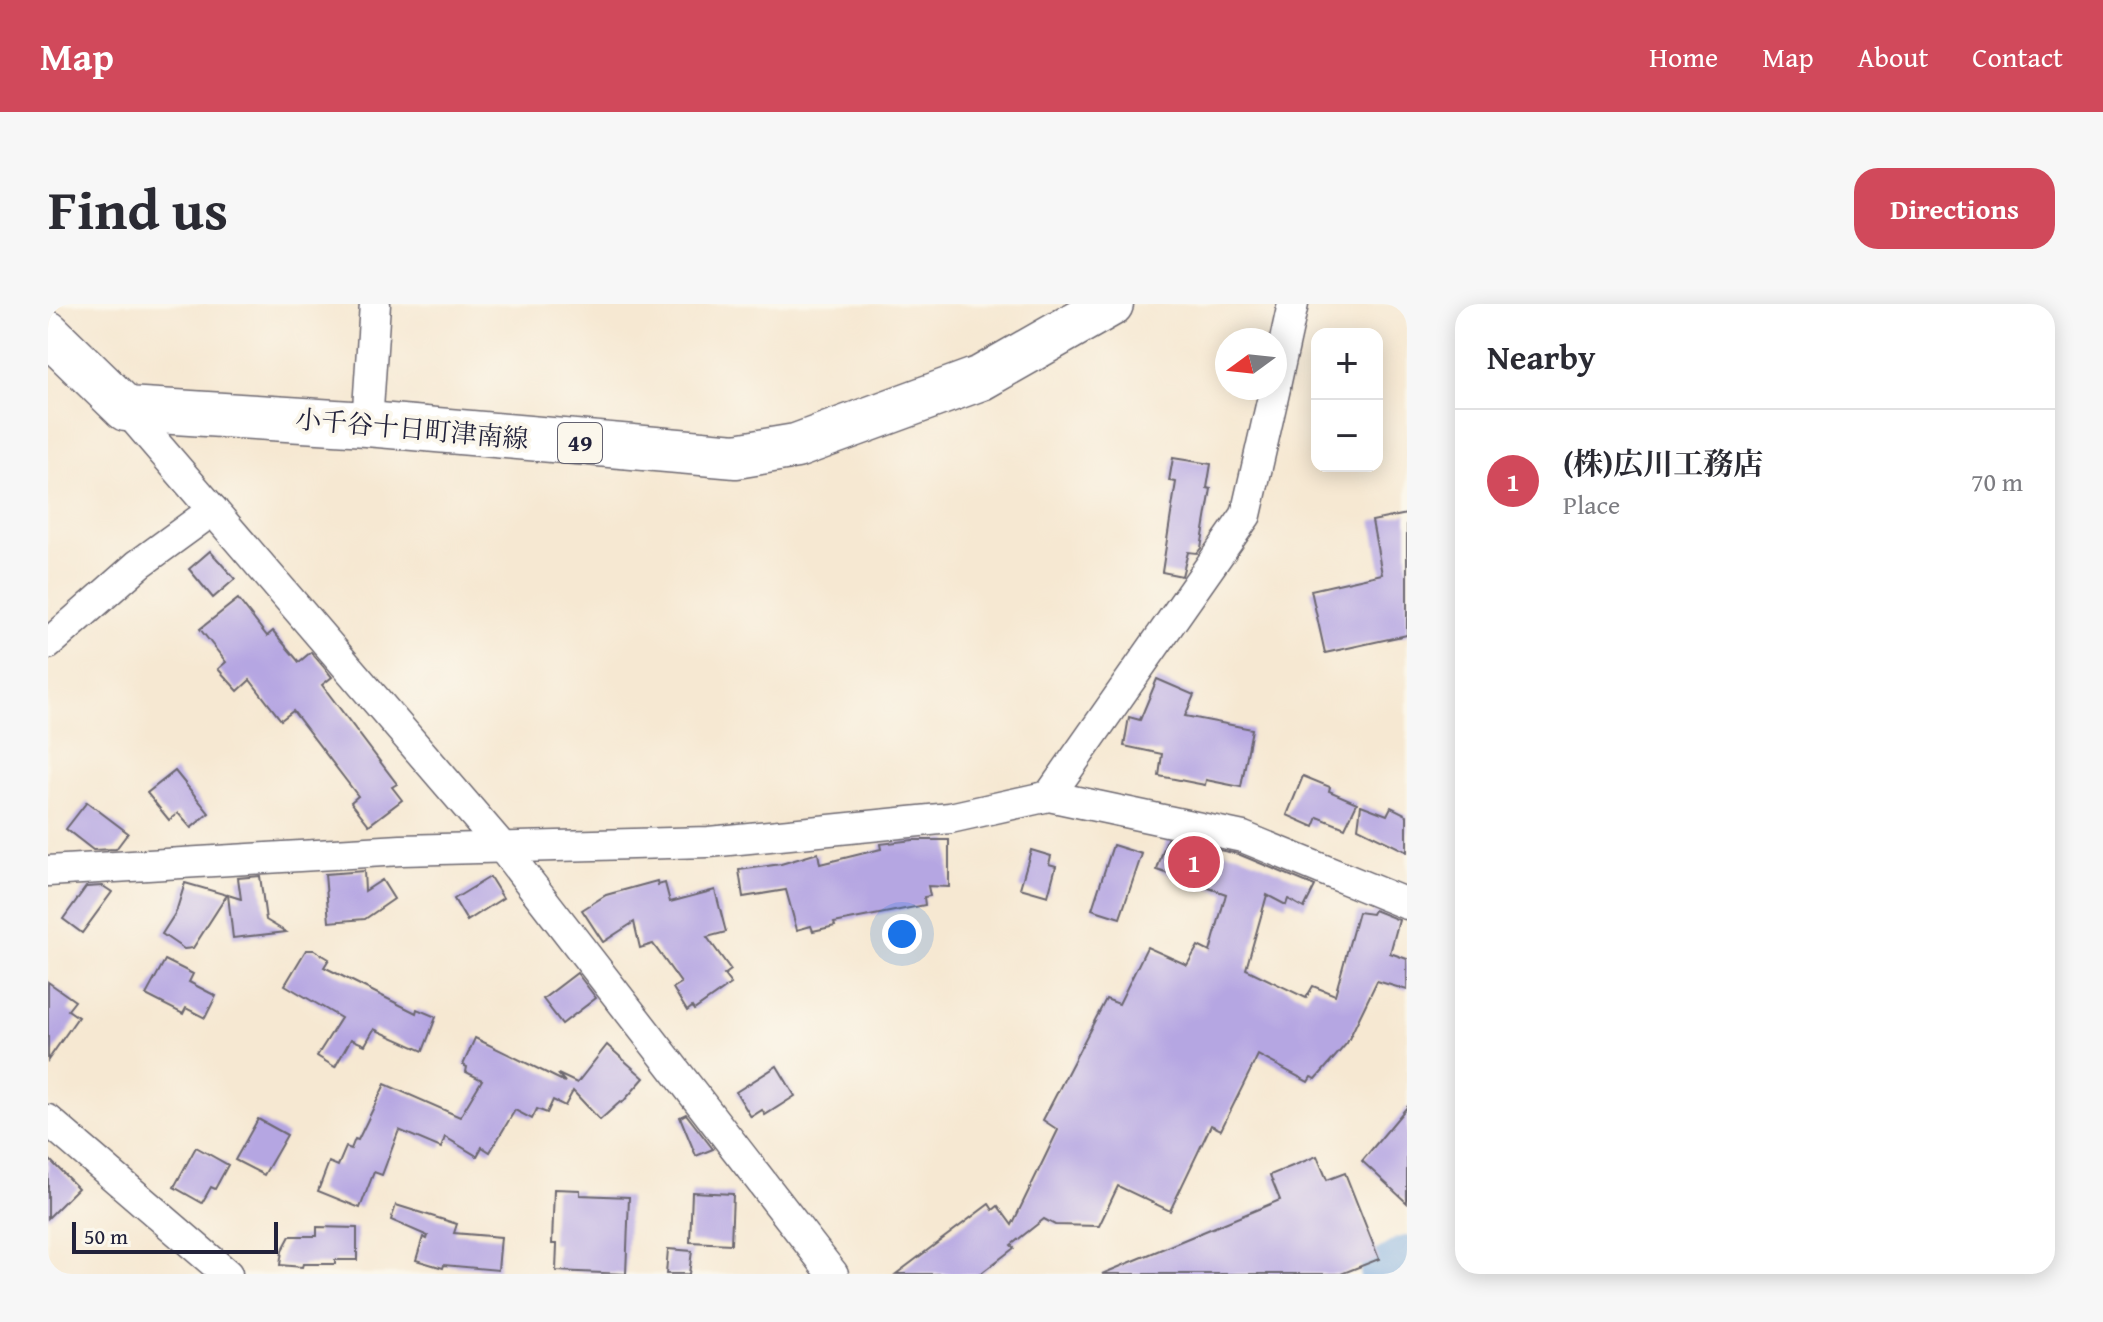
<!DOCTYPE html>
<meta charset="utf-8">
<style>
:root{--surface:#fff;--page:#f7f7f7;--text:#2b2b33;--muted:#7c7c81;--line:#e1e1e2;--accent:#d1495b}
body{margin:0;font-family:"Gentium Book Plus","Noto Serif JP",serif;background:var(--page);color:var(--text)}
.controls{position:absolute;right:24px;top:24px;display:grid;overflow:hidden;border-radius:16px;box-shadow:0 4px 20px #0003}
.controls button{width:72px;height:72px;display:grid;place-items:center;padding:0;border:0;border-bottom:2px solid var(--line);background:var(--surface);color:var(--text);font:40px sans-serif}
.compass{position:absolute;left:1167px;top:24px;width:72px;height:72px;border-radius:50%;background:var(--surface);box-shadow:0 4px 20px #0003;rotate:255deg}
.scale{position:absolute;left:24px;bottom:20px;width:206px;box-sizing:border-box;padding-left:8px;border:4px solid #22223b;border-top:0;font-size:22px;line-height:28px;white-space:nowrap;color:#22223b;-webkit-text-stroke:6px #fbf7ec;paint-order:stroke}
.you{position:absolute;left:854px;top:630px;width:28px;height:28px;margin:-20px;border:6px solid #fff;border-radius:50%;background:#1a73e8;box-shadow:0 0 0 12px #1a73e833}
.badge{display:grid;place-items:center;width:52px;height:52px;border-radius:50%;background:var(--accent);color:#fff;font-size:26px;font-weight:700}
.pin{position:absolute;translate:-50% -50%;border:4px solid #fff;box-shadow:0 2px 8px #0006}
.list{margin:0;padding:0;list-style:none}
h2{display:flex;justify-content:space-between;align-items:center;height:104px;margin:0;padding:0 32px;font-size:34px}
h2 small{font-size:26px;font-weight:400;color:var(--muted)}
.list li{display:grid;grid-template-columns:52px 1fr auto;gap:24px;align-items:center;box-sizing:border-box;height:144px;padding:0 32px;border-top:2px solid var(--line)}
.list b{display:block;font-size:30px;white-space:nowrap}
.list p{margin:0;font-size:26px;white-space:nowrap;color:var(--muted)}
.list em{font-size:26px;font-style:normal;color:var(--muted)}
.map{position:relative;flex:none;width:1359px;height:970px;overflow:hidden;border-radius:24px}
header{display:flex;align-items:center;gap:48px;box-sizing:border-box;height:112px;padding:0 40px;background:var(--accent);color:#fff}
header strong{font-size:38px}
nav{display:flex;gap:44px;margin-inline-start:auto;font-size:28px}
.intro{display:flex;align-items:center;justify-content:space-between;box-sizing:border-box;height:192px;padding:0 48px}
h1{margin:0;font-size:56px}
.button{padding:20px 36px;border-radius:24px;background:var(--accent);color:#fff;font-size:28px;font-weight:700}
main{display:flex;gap:48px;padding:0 48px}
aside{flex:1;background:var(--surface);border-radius:24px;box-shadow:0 4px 20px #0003}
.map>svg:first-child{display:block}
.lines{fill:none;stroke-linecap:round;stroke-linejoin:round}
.river{stroke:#72a5de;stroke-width:50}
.building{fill:#b5a6e2}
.minor-casing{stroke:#6c6770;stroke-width:33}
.primary-casing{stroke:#6c6770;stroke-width:47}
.minor{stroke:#fff;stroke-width:30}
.primary{stroke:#fff;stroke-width:44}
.labels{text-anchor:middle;stroke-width:8;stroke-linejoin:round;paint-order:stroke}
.shield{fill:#fbf7ec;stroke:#636270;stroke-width:2}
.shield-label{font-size:24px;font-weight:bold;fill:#22223b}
.street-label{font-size:26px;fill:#22223b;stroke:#fbf7ec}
</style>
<header>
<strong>Map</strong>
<nav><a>Home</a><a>Map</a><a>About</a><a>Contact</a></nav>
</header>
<div class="intro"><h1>Find us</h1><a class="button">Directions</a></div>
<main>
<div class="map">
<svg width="1359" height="970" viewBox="0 0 1359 970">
<rect width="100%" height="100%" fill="#fbf7ec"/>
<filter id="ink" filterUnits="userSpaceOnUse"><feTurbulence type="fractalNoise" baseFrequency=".0125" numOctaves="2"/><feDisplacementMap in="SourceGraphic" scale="16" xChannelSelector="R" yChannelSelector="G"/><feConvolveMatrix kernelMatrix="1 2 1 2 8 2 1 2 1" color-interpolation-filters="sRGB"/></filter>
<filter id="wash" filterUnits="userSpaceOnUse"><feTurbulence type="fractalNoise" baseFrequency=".006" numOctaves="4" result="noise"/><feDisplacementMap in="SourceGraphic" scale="32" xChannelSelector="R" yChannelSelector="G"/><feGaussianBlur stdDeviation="1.8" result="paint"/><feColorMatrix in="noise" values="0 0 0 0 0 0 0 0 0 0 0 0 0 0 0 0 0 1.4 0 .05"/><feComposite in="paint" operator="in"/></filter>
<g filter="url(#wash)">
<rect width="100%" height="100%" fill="#f6e8d2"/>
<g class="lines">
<polyline class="river" points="1337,970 1359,957"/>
</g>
<g id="blocks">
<g class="building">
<polygon points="1125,154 1163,160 1159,184 1163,185 1153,244 1149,249 1140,248 1134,272 1114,268 1128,178 1121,177"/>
<polygon points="1359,210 1359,331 1277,349 1263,286 1334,270 1324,217"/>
<polygon points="162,247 187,275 165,294 141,265"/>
<polygon points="190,295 219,332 225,327 251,358 263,348 275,362 284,373 274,381 349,480 344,483 354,496 321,521 303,498 310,492 245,407 233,416 202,376 190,387 170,365 178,358 152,325"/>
<polygon points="1109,375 1146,391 1137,412 1204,425 1193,483 1158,476 1157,481 1111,472 1114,450 1076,442 1081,413 1092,416"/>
<polygon points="127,467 161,509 143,524 130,509 121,516 99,489"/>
<polygon points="1255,472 1282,483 1281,487 1309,499 1297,524 1270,513 1266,523 1239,511"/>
<polygon points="39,498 80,529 68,545 45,546 18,525"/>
<polygon points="1313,501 1339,511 1343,503 1359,511 1359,548 1310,524"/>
<polygon points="1119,535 1190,550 1267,582 1256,604 1240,595 1238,601 1219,591 1198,665 1258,694 1265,682 1287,691 1310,608 1324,610 1326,606 1351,616 1342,649 1359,655 1359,686 1329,677 1299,739 1268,775 1263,773 1260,778 1210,751 1173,826 1163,821 1122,907 1070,882 1051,922 1007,921 996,915 963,941 966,944 932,970 848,970 941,900 945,906 950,902 964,921 1010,826 995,816 1058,695 1071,700 1099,643 1139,661 1150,642 1162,648 1178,590 1109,566"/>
<polygon points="865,536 901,536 901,583 880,582 882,592 876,593 877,601 786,619 787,622 765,627 763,622 749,626 738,586 695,593 691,566 733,560 770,549 772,560 833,545 832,540"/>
<polygon points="1065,541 1094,550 1072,614 1044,605"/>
<polygon points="983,546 1003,552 1001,560 1008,562 1000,592 972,584"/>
<polygon points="316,567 317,587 334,576 346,595 317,615 281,618 277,570"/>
<polygon points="212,572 218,616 238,628 185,634 180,591 193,595 190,574"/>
<polygon points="442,573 455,594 419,617 406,595"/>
<polygon points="609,577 610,581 617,579 622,598 667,586 678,628 659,633 683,666 676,671 683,680 646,706 644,703 639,707 625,684 633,679 605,640 592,644 586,618 555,638 534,606 558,591"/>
<polygon points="137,579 179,591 145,644 136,645 114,630 128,608"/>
<polygon points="55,582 64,588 34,629 15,615 38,583"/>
<polygon points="258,646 266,646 281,655 276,663 368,709 369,705 388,713 375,747 326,725 317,741 303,735 287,763 269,752 293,714 237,681"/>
<polygon points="117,656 145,670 141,678 168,692 157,714 138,704 135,710 98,691"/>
<polygon points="529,669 548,694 514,720 495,695"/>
<polygon points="0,678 27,697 20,706 30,713 0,756"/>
<polygon points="427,734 517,778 510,770 529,779 559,741 596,774 574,799 572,798 552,816 525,787 517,802 505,796 499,809 489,805 484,815 467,806 442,848 434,843 429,852 397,833 393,844 351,826 334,871 326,868 312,904 270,887 281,858 290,862 298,843 303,845 307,835 310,836 337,780 412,813 434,776 418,768 419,763 415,761"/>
<polygon points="729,762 747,792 717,811 714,806 703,813 688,788"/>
<polygon points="1359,803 1359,899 1314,857"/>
<polygon points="638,810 665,845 648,852 632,813"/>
<polygon points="210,815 239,831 216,871 187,856"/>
<polygon points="148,843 180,861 167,885 163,883 154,899 126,883"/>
<polygon points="1269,852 1279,876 1297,869 1331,955 1293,970 1054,970 1232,896 1222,871"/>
<polygon points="0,854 30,884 0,914"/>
<polygon points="506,885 532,886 532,891 581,893 578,970 508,967 509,940 504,940"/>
<polygon points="644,888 685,890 683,940 642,938"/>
<polygon points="348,901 409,920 406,929 453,933 450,966 396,961 395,964 368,956 375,933 379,935 380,932 343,916"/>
<polygon points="269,923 309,924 309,956 287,956 287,960 255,960 254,963 232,961 234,947 242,932 269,932"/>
<polygon points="620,945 644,947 641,970 618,970"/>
</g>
</g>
</g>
<g filter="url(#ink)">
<use href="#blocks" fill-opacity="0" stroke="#6c6770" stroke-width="2"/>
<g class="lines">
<defs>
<g id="minor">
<polyline points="1227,82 1245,0"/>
<polyline points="78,105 454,543 785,970"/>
<polyline points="319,120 327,0"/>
<polyline points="0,340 91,260 165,206"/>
<polyline points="1001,492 1198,211 1227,84"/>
<polyline points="0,567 353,546 661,538 902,514 1001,492 1195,533 1359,600"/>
<polyline points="0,816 179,970"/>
</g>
<polyline id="primary" points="0,29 78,105 319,120 688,152 748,142 933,74 1063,0"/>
</defs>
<use href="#minor" class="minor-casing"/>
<use href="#primary" class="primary-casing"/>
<use href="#minor" class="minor"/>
<use href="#primary" class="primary"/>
</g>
</g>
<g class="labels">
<rect class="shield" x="510" y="119" width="44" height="40" rx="6"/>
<g class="shield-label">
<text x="532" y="147">49</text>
</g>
<g class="street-label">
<text transform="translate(364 125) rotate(5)" y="9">小千谷十日町津南線</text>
</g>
</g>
</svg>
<div class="controls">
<button>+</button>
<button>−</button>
</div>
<svg class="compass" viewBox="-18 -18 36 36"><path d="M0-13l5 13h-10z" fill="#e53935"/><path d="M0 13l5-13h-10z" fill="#7c7c81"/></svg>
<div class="scale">50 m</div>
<div class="you"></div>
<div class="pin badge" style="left:1146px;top:558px">1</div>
</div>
<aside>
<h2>Nearby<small></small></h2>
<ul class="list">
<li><span class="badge">1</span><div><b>(株)広川工務店</b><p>Place</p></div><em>70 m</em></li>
</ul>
</aside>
</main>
